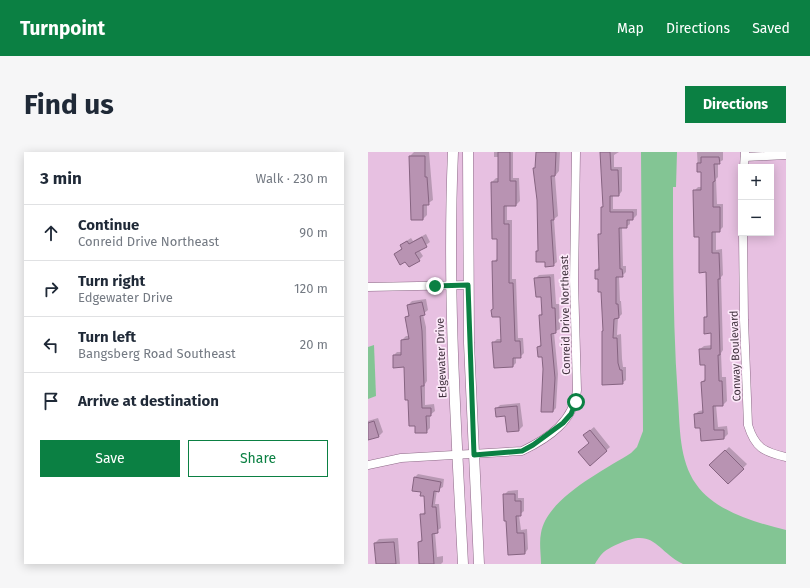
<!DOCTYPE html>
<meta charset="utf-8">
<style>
:root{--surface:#fff;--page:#f6f6f7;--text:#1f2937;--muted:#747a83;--line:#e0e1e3;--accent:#0b8043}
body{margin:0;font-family:"Fira Sans",sans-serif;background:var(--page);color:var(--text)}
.controls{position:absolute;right:12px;top:12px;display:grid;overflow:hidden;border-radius:0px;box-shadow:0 2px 10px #0003}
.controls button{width:36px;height:36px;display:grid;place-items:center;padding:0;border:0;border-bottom:1px solid var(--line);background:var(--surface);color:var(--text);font:20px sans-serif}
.stop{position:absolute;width:12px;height:12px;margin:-9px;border:3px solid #0b8043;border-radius:50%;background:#fff}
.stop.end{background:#0b8043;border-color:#fff;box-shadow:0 1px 4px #0008}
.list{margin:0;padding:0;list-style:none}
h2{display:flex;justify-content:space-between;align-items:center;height:52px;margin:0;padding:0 16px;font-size:17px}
h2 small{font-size:13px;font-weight:400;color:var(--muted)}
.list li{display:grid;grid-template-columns:26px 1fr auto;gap:12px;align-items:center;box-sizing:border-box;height:56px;padding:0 16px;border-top:1px solid var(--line)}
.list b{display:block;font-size:15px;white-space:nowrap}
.list p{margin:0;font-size:13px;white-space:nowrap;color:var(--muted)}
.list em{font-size:13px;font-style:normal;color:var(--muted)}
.actions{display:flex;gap:8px;padding:12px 16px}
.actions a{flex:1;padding:9px 0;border:1px solid var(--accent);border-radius:0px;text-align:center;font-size:14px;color:var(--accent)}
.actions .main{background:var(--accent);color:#fff}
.icon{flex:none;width:22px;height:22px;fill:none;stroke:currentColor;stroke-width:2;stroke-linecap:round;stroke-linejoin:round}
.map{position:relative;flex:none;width:418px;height:412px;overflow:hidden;border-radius:0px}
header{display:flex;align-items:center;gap:24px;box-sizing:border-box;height:56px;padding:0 20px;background:var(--accent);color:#fff}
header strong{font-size:19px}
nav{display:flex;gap:22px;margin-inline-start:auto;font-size:14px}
.intro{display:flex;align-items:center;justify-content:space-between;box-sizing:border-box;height:96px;padding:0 24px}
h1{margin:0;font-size:28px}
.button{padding:10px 18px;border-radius:0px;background:var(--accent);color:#fff;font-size:14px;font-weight:700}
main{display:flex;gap:24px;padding:0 24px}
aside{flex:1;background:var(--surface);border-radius:0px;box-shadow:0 2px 10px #0003}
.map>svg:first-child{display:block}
.water{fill:#83c594}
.shadow{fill:#0003}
.building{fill:#b893b2;stroke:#866481}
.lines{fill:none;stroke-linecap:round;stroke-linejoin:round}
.minor-casing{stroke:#8d6a87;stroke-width:9}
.tertiary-casing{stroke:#8d6a87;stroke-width:11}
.minor{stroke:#fff;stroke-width:8}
.tertiary{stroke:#fff;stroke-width:10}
.route{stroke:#0b8043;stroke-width:5}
.labels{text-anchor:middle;stroke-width:3.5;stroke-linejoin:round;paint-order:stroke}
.street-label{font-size:11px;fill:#42333f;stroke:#fce8f9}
</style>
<header>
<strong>Turnpoint</strong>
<nav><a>Map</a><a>Directions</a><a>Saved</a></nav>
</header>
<div class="intro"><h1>Find us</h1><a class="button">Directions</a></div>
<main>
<aside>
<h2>3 min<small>Walk · 230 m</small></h2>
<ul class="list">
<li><svg class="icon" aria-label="ahead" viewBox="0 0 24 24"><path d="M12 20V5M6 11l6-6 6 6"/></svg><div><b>Continue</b><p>Conreid Drive Northeast</p></div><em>90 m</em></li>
<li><svg class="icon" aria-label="right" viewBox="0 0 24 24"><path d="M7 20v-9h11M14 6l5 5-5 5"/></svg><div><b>Turn right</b><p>Edgewater Drive</p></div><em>120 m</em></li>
<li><svg class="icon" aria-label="left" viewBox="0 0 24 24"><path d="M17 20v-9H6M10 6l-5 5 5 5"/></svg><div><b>Turn left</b><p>Bangsberg Road Southeast</p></div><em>20 m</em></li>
<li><svg class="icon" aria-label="arrive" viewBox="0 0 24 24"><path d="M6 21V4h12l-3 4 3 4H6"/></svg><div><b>Arrive at destination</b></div></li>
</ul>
<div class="actions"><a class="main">Save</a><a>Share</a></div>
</aside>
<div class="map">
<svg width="418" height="412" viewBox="0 0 418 412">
<rect width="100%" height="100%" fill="#e7c0e1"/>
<g class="water">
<path d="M273,0H309L308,35H305C305,106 305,177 310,247C312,275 311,308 328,332C346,359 389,371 418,378V412H315C287,398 287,375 250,392C237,398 234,400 227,412H173C173,402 171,391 173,381C179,346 235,319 263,301L269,295L275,279Z"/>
<polygon points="6,193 8,244 0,247 0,195"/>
</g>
<g class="shadow">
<polygon points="46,0 61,0 65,48 59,52 59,63 55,67 42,4"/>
<polygon points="126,0 145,0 145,26 151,26 152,49 148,53 139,53 139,68 144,68 144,127 148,127 150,186 155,186 156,201 152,205 148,205 148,211 145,214 125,191 129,187 134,187 133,164 126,156 125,110 130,106 130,86 124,30 128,26 131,26 131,5 126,5"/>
<polygon points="169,0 192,0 191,19 187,24 190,64 186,67 189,110 185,113 169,99 171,97"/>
<polygon points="234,0 251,0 246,3 246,15 254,15 254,39 251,43 245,43 245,57 269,57 269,63 265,67 262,67 262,72 258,75 254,75 255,114 258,114 258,120 254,124 251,124 252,149 253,149 254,162 250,166 249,183 253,182 254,207 255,215 258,215 258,228 254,231 235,179 236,177 234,139 228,118 232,114 231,83 234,80 234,55 236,53"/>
<polygon points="329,0 355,0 355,8 350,11 350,25 348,27 349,52 355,52 355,75 351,79 348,79 348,98 354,97 355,123 353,125 355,198 353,201 354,225 358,225 359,249 355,253 348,253 350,275 359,274 360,282 356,286 333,275 327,262 331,259 336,258 334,230 338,226 338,212 332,197 336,194 344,193 344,180 337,166 340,162 339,119 326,39 330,35 334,35 334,19 330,19"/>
<polygon points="58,82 62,90 51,98 55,104 51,108 38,108 27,102 34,96 33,93 37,90 43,86 45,89"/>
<polygon points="186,122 188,152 191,152 192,177 186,180 190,222 188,256 185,259 175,204 170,195 174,191 172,163 175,160 174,144 167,127 171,123"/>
<polygon points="58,147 60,158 55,162 58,175 59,229 57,232 57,253 66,252 67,259 62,263 62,276 58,280 47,272 41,247 37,214 26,203 29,200 34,200 34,188 38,184 42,184 38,165 42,162 40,153 44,149"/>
<polygon points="152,251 155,274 151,278 138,263 128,257 132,253"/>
<polygon points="10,266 15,280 11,284 0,287 0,269"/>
<polygon points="226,275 242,295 222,313 222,290 220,280"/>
<polygon points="361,295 379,312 360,331 343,313"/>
<polygon points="50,322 76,327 75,335 69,338 67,352 71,352 73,376 67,380 69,405 75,404 75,410 73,412 52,412 51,390 54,387 53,363 58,359 57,343 46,326"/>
<polygon points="150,338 150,346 156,346 156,359 151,363 153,378 159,377 160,397 157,401 141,402 136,343 140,339"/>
<polygon points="30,386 32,412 9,412 7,391 11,387"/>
</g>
<g class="building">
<polygon points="130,0 142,0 142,29 148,29 148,54 136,54 136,72 141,72 141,131 145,131 147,189 152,189 153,206 145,206 145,215 126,216 124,190 133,190 132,165 124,165 123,158 125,157 124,109 129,109 129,87 124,87 123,30 130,30"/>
<polygon points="168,0 188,0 187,24 183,24 186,68 183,68 186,114 177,115 177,110 168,110 168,99 170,99 169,48 165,16 167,16"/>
<polygon points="232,0 242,0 243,18 250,18 251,44 242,44 242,60 265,60 265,68 259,68 259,76 251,76 252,117 254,117 255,125 248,125 248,152 250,152 251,166 246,167 245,186 249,186 250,211 252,218 254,218 255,232 234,233 234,179 235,179 233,140 230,140 230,127 227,127 227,118 231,118 230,82 233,82 233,55 235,55"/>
<polygon points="41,4 57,4 57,25 59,25 61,53 55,53 55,68 43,68"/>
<polygon points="333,5 351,5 352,12 346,12 347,29 345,30 345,55 352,55 352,80 344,80 344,101 351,101 352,127 350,127 352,203 350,203 351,229 354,229 355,254 345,254 346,278 356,278 356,287 333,289 332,276 327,276 326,262 335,261 333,230 337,229 337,213 332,213 331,197 343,197 343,181 336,182 336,165 339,165 338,120 331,121 331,85 326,85 325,38 333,38 333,20 329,20 329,11 333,11"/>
<polygon points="54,85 59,95 47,101 52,109 41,115 37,110 32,113 26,102 34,97 32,93 39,89 41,92"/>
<polygon points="182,125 184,156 187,156 188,181 183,182 187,226 185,260 173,260 175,217 174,205 170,205 169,195 173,194 171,163 174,163 173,145 168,145 166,126"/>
<polygon points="54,150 57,163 52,164 54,179 56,234 53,234 54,256 63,256 63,264 58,264 59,281 47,281 47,274 41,274 40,248 37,248 36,215 25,216 25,203 33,203 33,188 41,187 37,165 41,164 39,153"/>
<polygon points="149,254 151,279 139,280 137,264 128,265 127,256"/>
<polygon points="6,269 11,285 0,288 0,271"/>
<polygon points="222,278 239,299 222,314 210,300 221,291 215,283"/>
<polygon points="357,298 376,317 360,332 341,313"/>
<polygon points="46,325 73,330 71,340 66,339 64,355 68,355 70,381 64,382 66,412 51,412 50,390 54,389 52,362 57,362 56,344 52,344 53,340 44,339"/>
<polygon points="135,342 147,342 147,349 153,349 153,364 148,364 149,381 156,381 157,402 140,403 138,369 136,369"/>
<polygon points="26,390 28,412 8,412 6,391"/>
</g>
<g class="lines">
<defs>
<g id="minor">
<polyline points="377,5 418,3"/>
<polyline points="376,15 377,0"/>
<path d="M375,81L376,168L380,273C387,296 396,300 418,305"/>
<polyline points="0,135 100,133"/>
<path d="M0,313L33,306L154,299C181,286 206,269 209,238L206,129L208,0"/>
</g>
<g id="tertiary">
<path d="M85,0C79,137 88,275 95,412"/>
<polyline points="100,0 101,191 111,412"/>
</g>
</defs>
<use href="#minor" class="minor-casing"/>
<use href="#tertiary" class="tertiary-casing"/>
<use href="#minor" class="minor"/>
<use href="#tertiary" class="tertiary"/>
</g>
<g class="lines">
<polyline class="route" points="67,134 100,133 106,303 154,299 165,293 195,271 203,262 208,250"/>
</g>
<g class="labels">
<g class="street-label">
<text transform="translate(197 163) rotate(-91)" y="4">Conreid Drive Northeast</text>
<text transform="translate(367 204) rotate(-92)" y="4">Conway Boulevard</text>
<text transform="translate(73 206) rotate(-92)" y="4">Edgewater Drive</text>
</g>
</g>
</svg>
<div class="controls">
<button>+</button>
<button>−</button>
</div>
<div class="stop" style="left:208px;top:250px"></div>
<div class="stop end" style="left:67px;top:134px"></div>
</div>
</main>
